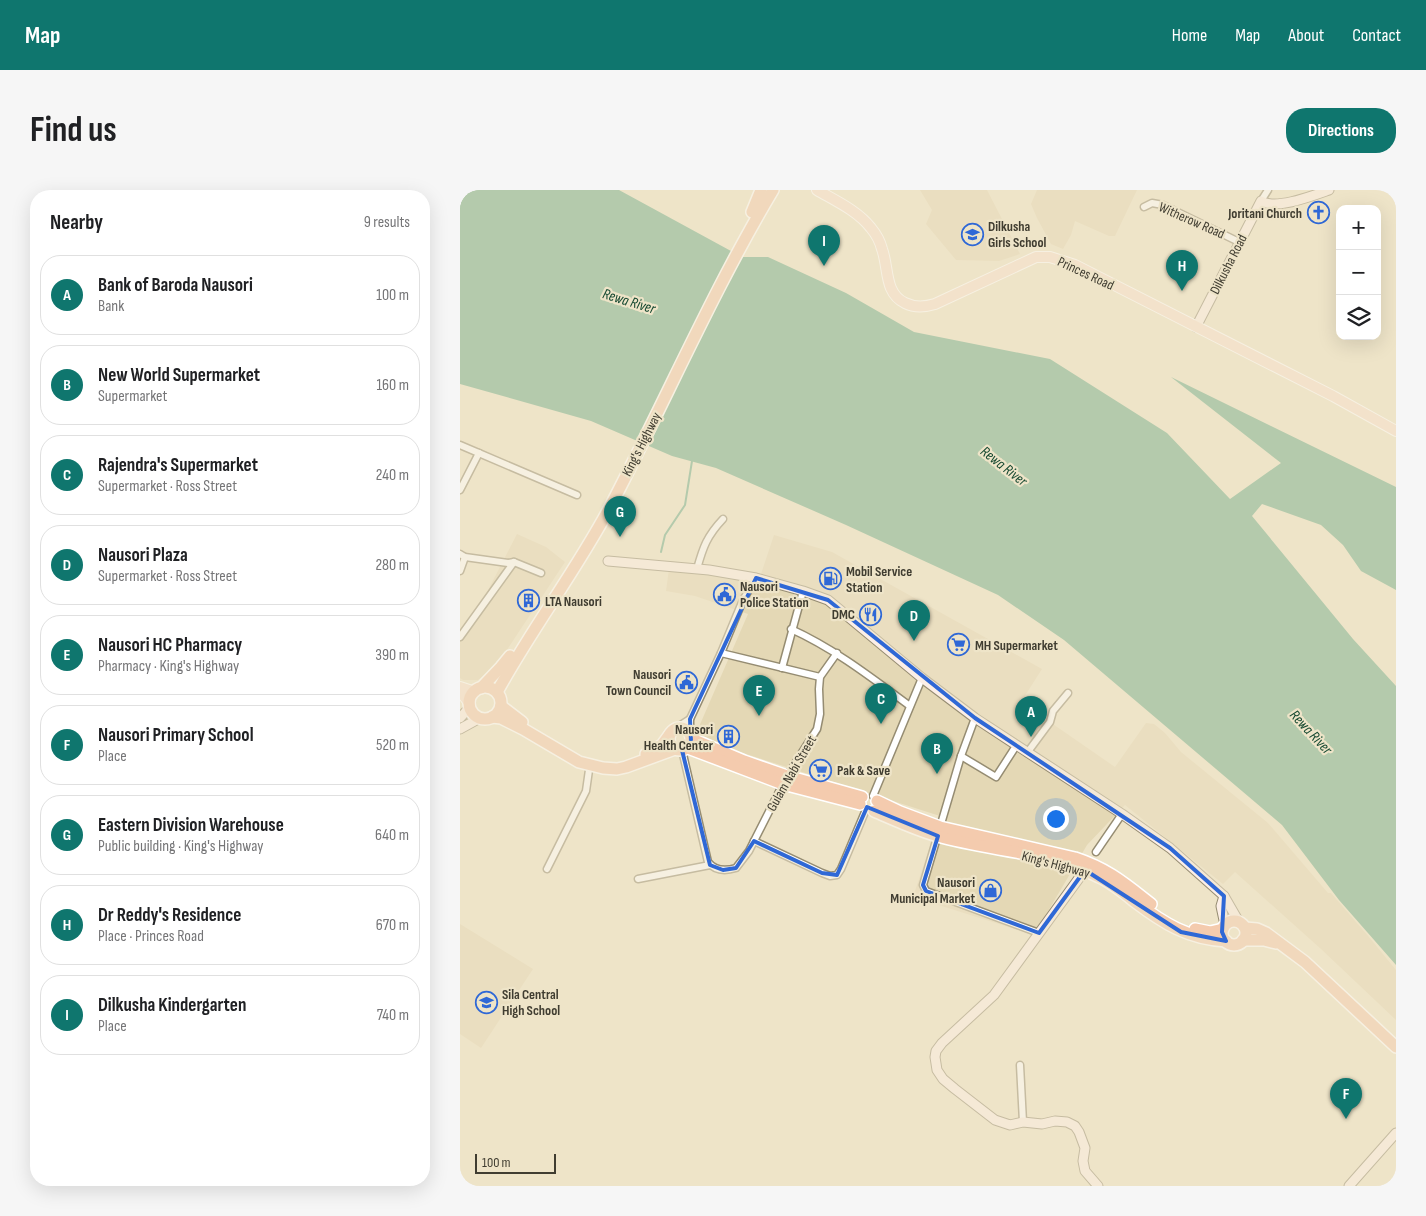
<!DOCTYPE html>
<meta charset="utf-8">
<style>
:root{--surface:#fff;--page:#f6f6f6;--text:#202124;--muted:#757577;--line:#e0e0e0;--accent:#0f766e}
body{margin:0;font-family:"Sofia Sans Condensed",sans-serif;background:var(--page);color:var(--text)}
.controls{position:absolute;right:15px;top:15px;display:grid;overflow:hidden;border-radius:10px;box-shadow:0 5px 20px #0002}
.controls button{width:45px;height:45px;display:grid;place-items:center;padding:0;border:0;border-bottom:1px solid var(--line);background:var(--surface);color:var(--text);font:25px sans-serif}
.scale{position:absolute;left:15px;bottom:12px;width:81px;box-sizing:border-box;padding-left:5px;border:2px solid #403d31;border-top:0;font-size:14px;line-height:18px;white-space:nowrap;color:#403d31;-webkit-text-stroke:4px #eee4c8;paint-order:stroke}
.you{position:absolute;left:595px;top:628px;width:18px;height:18px;margin:-12px;border:4px solid #fff;border-radius:50%;background:#1a73e8;box-shadow:0 0 0 8px #1a73e833}
.badge{display:grid;place-items:center;width:32px;height:32px;border-radius:50%;background:var(--accent);color:#fff;font-size:16px;font-weight:700}
.pin{position:absolute;translate:-50% -41px;filter:drop-shadow(0 1px 2px #0008)}
.pin::after{content:'';position:absolute;top:26px;width:18px;height:15px;background:inherit;clip-path:polygon(0 0,100% 0,50% 100%)}
.list{margin:0;padding:0;list-style:none}
h2{display:flex;justify-content:space-between;align-items:center;height:65px;margin:0;padding:0 20px;font-size:21px}
h2 small{font-size:16px;font-weight:400;color:var(--muted)}
.list li{display:grid;grid-template-columns:32px 1fr auto;gap:15px;align-items:center;box-sizing:border-box;height:80px;margin:0 10px 10px;padding:0 10px;border:1px solid var(--line);border-radius:20px}
.list b{display:block;font-size:19px;white-space:nowrap}
.list p{margin:0;font-size:16px;white-space:nowrap;color:var(--muted)}
.list em{font-size:16px;font-style:normal;color:var(--muted)}
.icon{flex:none;width:28px;height:28px;fill:none;stroke:currentColor;stroke-width:2;stroke-linecap:round;stroke-linejoin:round}
.map{position:relative;flex:none;width:936px;height:996px;overflow:hidden;border-radius:20px}
header{display:flex;align-items:center;gap:30px;box-sizing:border-box;height:70px;padding:0 25px;background:var(--accent);color:#fff}
header strong{font-size:24px}
nav{display:flex;gap:28px;margin-inline-start:auto;font-size:18px}
.intro{display:flex;align-items:center;justify-content:space-between;box-sizing:border-box;height:120px;padding:0 30px}
h1{margin:0;font-size:35px}
.button{padding:12px 22px;border-radius:20px;background:var(--accent);color:#fff;font-size:18px;font-weight:700}
main{display:flex;gap:30px;padding:0 30px}
aside{flex:1;background:var(--surface);border-radius:20px;box-shadow:0 5px 20px #0002}
.map>svg:first-child{display:block}
.built{fill:#e4d8b5}
.water{fill:#6dac8a}
.lines{fill:none;stroke-linecap:round;stroke-linejoin:round}
.stream{stroke:#6dac8a;stroke-width:2}
.street-casing{stroke:#958c72;stroke-width:9}
.secondary-casing{stroke:#958c72;stroke-width:11}
.primary-casing{stroke:#fff;stroke-width:12}
.highway-casing{stroke:#fff;stroke-width:14}
.street{stroke:#fff;stroke-width:6}
.secondary{stroke:#fcefe7;stroke-width:9}
.primary{stroke:#f8e0ce;stroke-width:10}
.highway{stroke:#f4cbae;stroke-width:11}
.marked{fill:none;stroke:#2f68d6;stroke-width:4;stroke-linejoin:round}
.labels{text-anchor:middle;stroke-width:4.5;stroke-linejoin:round;paint-order:stroke}
.poi-label{font-size:14px;font-weight:bold;fill:#403d31;stroke:#eee4c8;text-anchor:start}
.street-label{font-size:14px;fill:#403d31;stroke:#eee4c8}
.water-label{font-size:15px;font-style:italic;fill:#164931;stroke:#eee4c8}
</style>
<header>
<strong>Map</strong>
<nav><a>Home</a><a>Map</a><a>About</a><a>Contact</a></nav>
</header>
<div class="intro"><h1>Find us</h1><a class="button">Directions</a></div>
<main>
<aside>
<h2>Nearby<small>9 results</small></h2>
<ul class="list">
<li><span class="badge">A</span><div><b>Bank of Baroda Nausori</b><p>Bank</p></div><em>100 m</em></li>
<li><span class="badge">B</span><div><b>New World Supermarket</b><p>Supermarket</p></div><em>160 m</em></li>
<li><span class="badge">C</span><div><b>Rajendra's Supermarket</b><p>Supermarket · Ross Street</p></div><em>240 m</em></li>
<li><span class="badge">D</span><div><b>Nausori Plaza</b><p>Supermarket · Ross Street</p></div><em>280 m</em></li>
<li><span class="badge">E</span><div><b>Nausori HC Pharmacy</b><p>Pharmacy · King's Highway</p></div><em>390 m</em></li>
<li><span class="badge">F</span><div><b>Nausori Primary School</b><p>Place</p></div><em>520 m</em></li>
<li><span class="badge">G</span><div><b>Eastern Division Warehouse</b><p>Public building · King's Highway</p></div><em>640 m</em></li>
<li><span class="badge">H</span><div><b>Dr Reddy's Residence</b><p>Place · Princes Road</p></div><em>670 m</em></li>
<li><span class="badge">I</span><div><b>Dilkusha Kindergarten</b><p>Place</p></div><em>740 m</em></li>
</ul>
</aside>
<div class="map">
<svg width="936" height="996" viewBox="0 0 936 996">
<rect width="100%" height="100%" fill="#eee4c8"/>
<g class="built">
<polygon points="460,0 527,0 560,64 539,71 496,70 466,34 472,20"/>
<polygon points="577,0 677,0 655,46 649,46 615,31 611,45 603,59 591,54 577,28 571,14"/>
<polygon points="57,344 86,357 105,372 37,475 18,490 3,490 0,488 0,445 23,410"/>
<polygon points="314,345 372,362 582,479 561,512 655,577 686,533 694,534 705,543 721,562 808,633 868,703 871,703 909,747 936,780 936,830 861,759 775,682 763,694 665,615 627,655 574,745 453,707 480,626 242,550 238,539 288,424 235,406 206,401 209,379 241,381 298,393"/>
<polygon points="0,734 73,779 21,858 0,844"/>
</g>
<polygon class="water" points="0,0 159,0 282,67 308,67 386,103 454,142 590,169 707,243 770,309 821,273 711,187 936,297 936,400 901,381 883,355 861,335 802,314 792,326 893,449 936,496 936,775 879,710 822,635 604,450 538,405 386,335 256,278 212,266 131,231 0,194"/>
<g class="lines">
<polyline class="stream" points="201,362 205,345 225,315 232,271"/>
<defs>
<g id="street">
<polyline points="801,11 808,0"/>
<polyline points="684,17 692,13 703,15 779,52"/>
<polyline points="0,255 117,305"/>
<polyline points="0,300 19,263"/>
<polyline points="0,364 5,367 48,373 54,372 81,383"/>
<path d="M237,379C243,357 247,346 263,329"/>
<polyline points="0,381 5,367"/>
<path d="M331,439C375,459 412,488 450,516"/>
<polyline points="0,447 54,372"/>
<polyline points="261,463 360,487"/>
<polyline points="322,478 343,401"/>
<polyline points="515,528 501,566 463,695 466,701 579,743"/>
<polyline points="216,538 230,529"/>
<polyline points="230,542 230,529 261,463 283,410 296,388"/>
<path d="M222,560L248,672C255,681 266,681 276,678L289,661L327,586L357,539L360,524L359,499L360,487L377,463"/>
<polyline points="567,563 590,532 593,521 608,503"/>
<polyline points="501,566 536,587 556,556"/>
<polyline points="413,606 462,488"/>
<polyline points="294,651 362,683 370,686 377,685 381,679 405,622"/>
<polyline points="636,662 662,624"/>
<polyline points="87,679 126,601 130,573"/>
<polyline points="178,689 250,675"/>
<polyline points="560,875 563,932"/>
</g>
<g id="secondary">
<path d="M736,137L801,11C816,20 852,6 869,0"/>
<polyline points="148,371 249,380 296,388 343,401 368,410 462,488 515,528 662,624 710,658 764,706 779,732"/>
<polyline points="0,528 10,517"/>
<polyline points="0,539 20,528"/>
<polyline points="625,680 534,805 482,853 476,861 475,867 477,880 483,889 495,899 535,930 550,935 563,932 582,934 595,931 607,932 615,936 619,942 625,958 623,971 625,981 638,996"/>
<polyline points="764,706 761,716 765,735"/>
<polyline points="889,996 936,943"/>
</g>
<g id="primary">
<path d="M357,0C376,11 398,21 411,38C416,44 420,51 422,59C429,78 424,103 445,113C455,118 465,117 475,114L576,67H590L615,75L873,206L936,241"/>
<polyline points="0,497 15,502"/>
<polyline points="0,501 10,514"/>
</g>
<g id="highway">
<polyline points="292,22 301,0"/>
<circle cx="25" cy="513" r="16"/>
<polyline points="21,498 41,477 50,466"/>
<path d="M37,502C72,438 116,381 150,317C205,212 252,102 313,0"/>
<polyline points="41,516 62,532"/>
<polyline points="32,527 41,528 63,539 119,572 143,578 157,579 166,577 215,559"/>
<circle cx="220" cy="549" r="11"/>
<polyline points="232,549 284,571 327,586 402,607"/>
<polyline points="228,558 323,594 400,614"/>
<polyline points="186,564 202,555 210,544"/>
<path d="M417,611L440,622L480,637L615,668C648,679 664,693 691,714"/>
<path d="M414,621C435,630 456,640 478,646C529,661 592,662 639,687C652,693 663,702 674,711C703,733 728,749 766,751"/>
<circle cx="774" cy="743" r="12"/>
<polyline points="785,738 797,739 806,743 845,772 936,857"/>
<polyline points="735,739 750,742 763,739"/>
<polyline points="783,750 804,750 816,753"/>
</g>
</defs>
<use href="#street" class="street-casing"/>
<use href="#secondary" class="secondary-casing"/>
<use href="#primary" class="primary-casing"/>
<use href="#highway" class="highway-casing"/>
<use href="#street" class="street"/>
<use href="#secondary" class="secondary"/>
<use href="#primary" class="primary"/>
<use href="#highway" class="highway"/>
</g>
<path d="M0 0H936V996H0ZM296,388L368,410L515,528L710,658L764,706L762,742L766,751L721,742L625,680L579,743L466,701L463,695L478,646L407,617L377,685L362,683L294,651L276,678L263,680L250,675L222,560L231,552L230,529Z" fill="#eee4c8" fill-opacity=".55" fill-rule="evenodd"/>
<path class="marked" d="M296,388L368,410L515,528L710,658L764,706L762,742L766,751L721,742L625,680L579,743L466,701L463,695L478,646L407,617L377,685L362,683L294,651L276,678L263,680L250,675L222,560L231,552L230,529Z"/>
<defs>
<symbol id="church-ring" viewBox="-11 -11 22 22"><circle r="9.5" fill="#eee4c8" stroke="#2f68d6" stroke-width="1.5"/><path d="M-1.2-6h2.4v3.5h3.3v2.4h-3.3V6h-2.4V-.1h-3.3v-2.4h3.3Z" fill="#2f68d6"/></symbol>
<symbol id="school-ring" viewBox="-11 -11 22 22"><circle r="9.5" fill="#eee4c8" stroke="#2f68d6" stroke-width="1.5"/><path d="M0-5L7-2L0 1L-7-2ZM-4 1L0 2.5L4 1V4Q0 6-4 4Z" fill="#2f68d6"/></symbol>
<symbol id="fuel-ring" viewBox="-11 -11 22 22"><circle r="9.5" fill="#eee4c8" stroke="#2f68d6" stroke-width="1.5"/><path d="M-5.5-6h7V0h2V4h1.3V-2.5L3-4.5l.8-.8L6-3V5H2.5V1h-1V6h-7ZM-4.2-4.7v3.2H.2V-4.7Z" fill="#2f68d6"/></symbol>
<symbol id="civic-ring" viewBox="-11 -11 22 22"><circle r="9.5" fill="#eee4c8" stroke="#2f68d6" stroke-width="1.5"/><path d="M-.6-6.5H3V-4.5H.6V-3L4-1V1h2V6H-6V1h2V-1L-.6-3ZM-1.2 2.5V6h2.4V2.5Z" fill="#2f68d6"/></symbol>
<symbol id="building-ring" viewBox="-11 -11 22 22"><circle r="9.5" fill="#eee4c8" stroke="#2f68d6" stroke-width="1.5"/><path d="M-4-6H4V6H1V3H-1V6H-4ZM-2.5-4.3h1.7v1.8h-1.7ZM.8-4.3h1.7v1.8H.8ZM-2.5-1h1.7V.8h-1.7ZM.8-1h1.7V.8H.8Z" fill="#2f68d6"/></symbol>
<symbol id="restaurant-ring" viewBox="-11 -11 22 22"><circle r="9.5" fill="#eee4c8" stroke="#2f68d6" stroke-width="1.5"/><path d="M-5-6h1v4h1v-4h1v4h1v-4h1v5L-1.5 .5V6h-2V.5L-5-1ZM5-6V6H3V1.5H1.5Q1.5-4 5-6Z" fill="#2f68d6"/></symbol>
<symbol id="supermarket-ring" viewBox="-11 -11 22 22"><circle r="9.5" fill="#eee4c8" stroke="#2f68d6" stroke-width="1.5"/><path d="M-6-5.5h2.5l.6 2H6L4.5 2H-2.5L-4.4-4H-6ZM-1.5 3.2a1.3 1.3 0 1 0 .1 0ZM3 3.2a1.3 1.3 0 1 0 .1 0Z" fill="#2f68d6"/></symbol>
<symbol id="shop-ring" viewBox="-11 -11 22 22"><circle r="9.5" fill="#eee4c8" stroke="#2f68d6" stroke-width="1.5"/><path d="M-5-2.5h2.3a2.7 3.5 0 0 1 5.4 0H5L5.5 6h-11ZM-1.5-2.5h3a1.5 2.3 0 0 0-3 0Z" fill="#2f68d6"/></symbol>
</defs>
<g fill-rule="evenodd">
<use href="#church-ring" x="846" y="10" width="25" height="25"/>
<use href="#school-ring" x="500" y="32" width="25" height="25"/>
<use href="#fuel-ring" x="358" y="376" width="25" height="25"/>
<use href="#civic-ring" x="252" y="392" width="25" height="25"/>
<use href="#building-ring" x="56" y="398" width="25" height="25"/>
<use href="#restaurant-ring" x="398" y="412" width="25" height="25"/>
<use href="#supermarket-ring" x="486" y="442" width="25" height="25"/>
<use href="#civic-ring" x="214" y="480" width="25" height="25"/>
<use href="#building-ring" x="256" y="534" width="25" height="25"/>
<use href="#supermarket-ring" x="348" y="568" width="25" height="25"/>
<use href="#shop-ring" x="518" y="688" width="25" height="25"/>
<use href="#school-ring" x="14" y="800" width="25" height="25"/>
</g>
<g class="labels">
<g class="poi-label">
<text x="842" y="28" text-anchor="end">Joritani Church</text>
<text x="528" y="41">Dilkusha<tspan x="528" dy="16">Girls School</tspan></text>
<text x="386" y="386">Mobil Service<tspan x="386" dy="16">Station</tspan></text>
<text x="280" y="401">Nausori<tspan x="280" dy="16">Police Station</tspan></text>
<text x="85" y="416">LTA Nausori</text>
<text x="395" y="429" text-anchor="end">DMC</text>
<text x="515" y="460">MH Supermarket</text>
<text x="211" y="489" text-anchor="end">Nausori<tspan x="211" dy="16">Town Council</tspan></text>
<text x="253" y="544" text-anchor="end">Nausori<tspan x="253" dy="16">Health Center</tspan></text>
<text x="377" y="585">Pak &amp; Save</text>
<text x="515" y="697" text-anchor="end">Nausori<tspan x="515" dy="16">Municipal Market</tspan></text>
<text x="42" y="809">Sila Central<tspan x="42" dy="16">High School</tspan></text>
</g>
<g class="street-label">
<text transform="translate(732 30) rotate(24)" y="5">Witherow Road</text>
<text transform="translate(768 74) rotate(-63)" y="5">Dilkusha Road</text>
<text transform="translate(626 83) rotate(25)" y="5">Princes Road</text>
<text transform="translate(181 254) rotate(-63)" y="5">King's Highway</text>
<text transform="translate(331 583) rotate(-60)" y="5">Gulam Nabi Street</text>
<text transform="translate(596 674) rotate(15)" y="5">King's Highway</text>
</g>
<g class="water-label">
<text transform="translate(169 111) rotate(17)" y="5">Rewa River</text>
<text transform="translate(544 276) rotate(38)" y="5">Rewa River</text>
<text transform="translate(851 542) rotate(47)" y="5">Rewa River</text>
</g>
</g>
</svg>
<div class="controls">
<button>+</button>
<button>−</button>
<button><svg class="icon" aria-label="layers" viewBox="0 0 24 24"><path d="M12 4l9 5-9 5-9-5zM3 14l9 5 9-5"/></svg></button>
</div>
<div class="scale">100 m</div>
<div class="you"></div>
<div class="pin badge" style="left:571px;top:547px">A</div>
<div class="pin badge" style="left:477px;top:584px">B</div>
<div class="pin badge" style="left:421px;top:534px">C</div>
<div class="pin badge" style="left:454px;top:451px">D</div>
<div class="pin badge" style="left:299px;top:526px">E</div>
<div class="pin badge" style="left:886px;top:929px">F</div>
<div class="pin badge" style="left:160px;top:347px">G</div>
<div class="pin badge" style="left:722px;top:101px">H</div>
<div class="pin badge" style="left:364px;top:76px">I</div>
</div>
</main>
